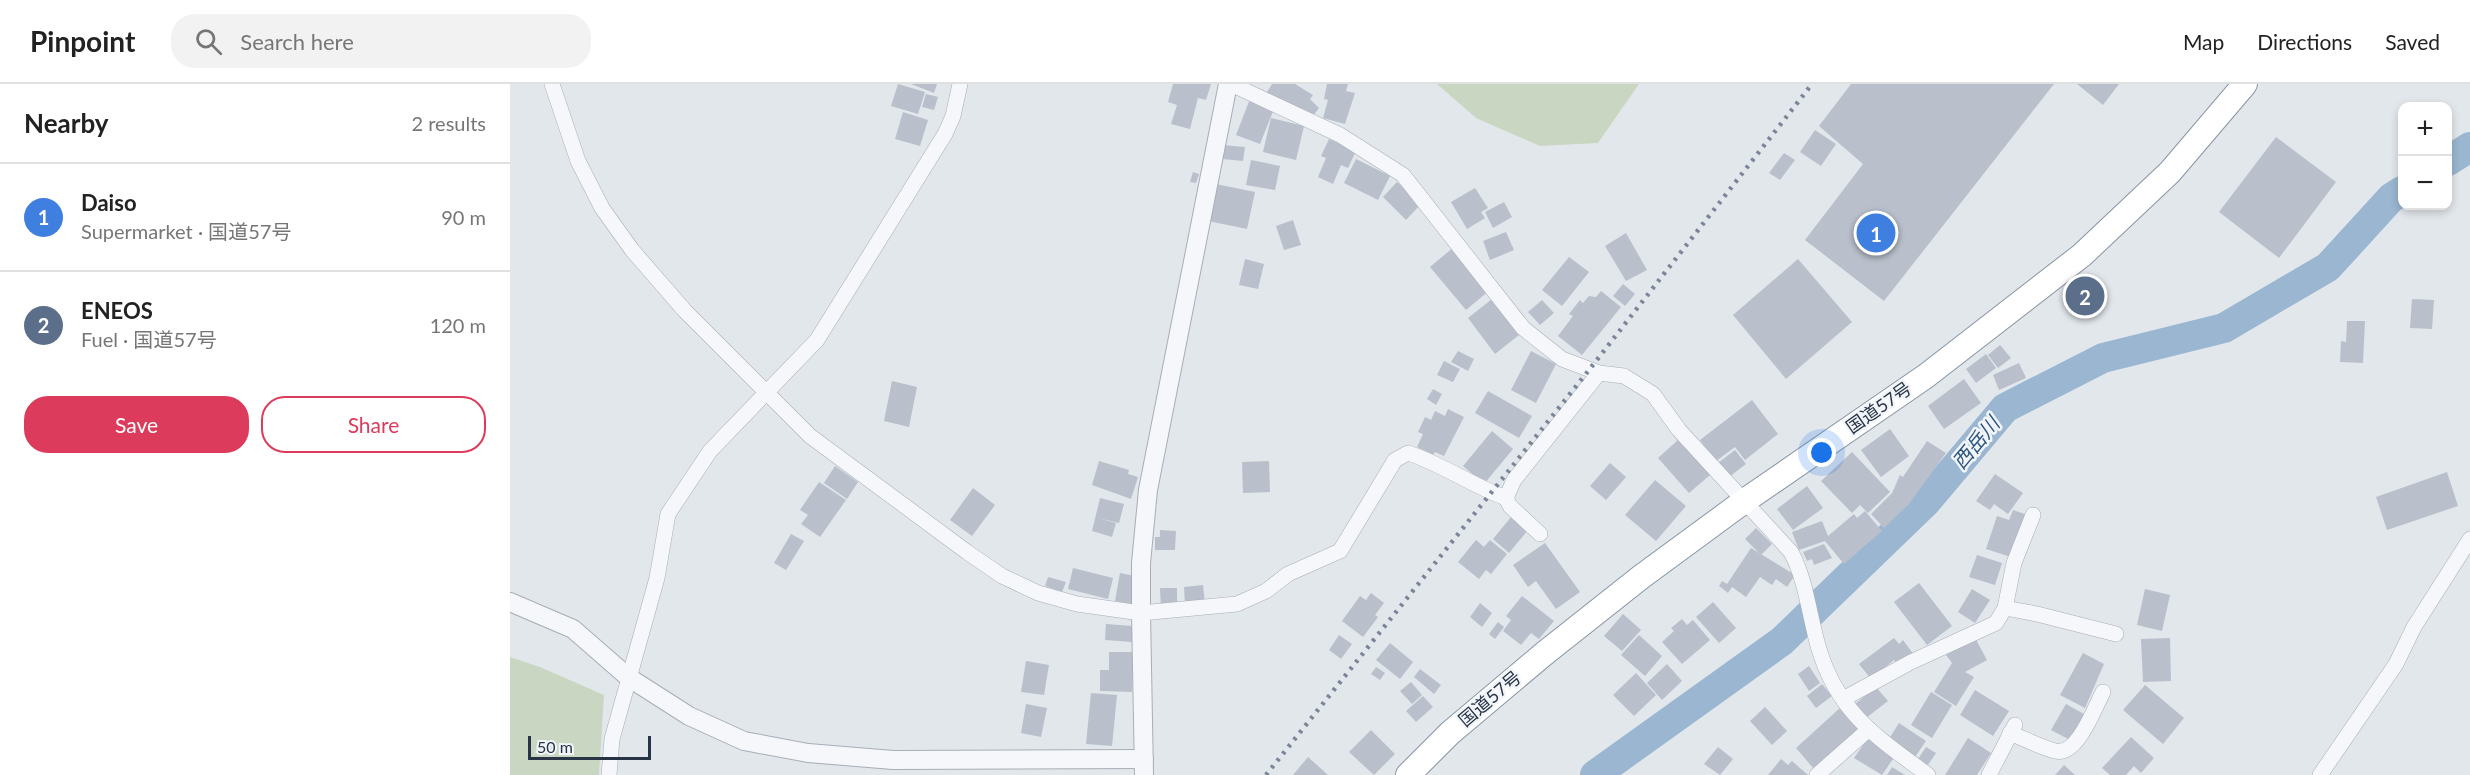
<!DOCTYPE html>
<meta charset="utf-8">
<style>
:root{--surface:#fff;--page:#f2f2f2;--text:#222;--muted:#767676;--line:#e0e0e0;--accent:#dd3b5b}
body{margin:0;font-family:Lato,"Noto Sans JP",sans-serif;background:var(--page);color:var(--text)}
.controls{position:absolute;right:18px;top:18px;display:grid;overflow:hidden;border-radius:12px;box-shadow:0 3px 9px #0003}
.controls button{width:54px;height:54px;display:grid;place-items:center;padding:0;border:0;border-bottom:2px solid var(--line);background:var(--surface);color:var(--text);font:30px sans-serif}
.scale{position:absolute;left:18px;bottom:15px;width:123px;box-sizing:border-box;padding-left:6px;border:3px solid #283446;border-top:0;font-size:16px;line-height:21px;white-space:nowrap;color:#283446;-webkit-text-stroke:4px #f2f5f9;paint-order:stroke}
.you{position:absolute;left:1312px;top:369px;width:21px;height:21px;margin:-15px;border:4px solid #fff;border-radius:50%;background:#1a73e8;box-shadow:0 0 0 9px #1a73e833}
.badge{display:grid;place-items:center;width:39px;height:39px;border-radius:50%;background:var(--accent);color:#fff;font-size:20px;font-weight:700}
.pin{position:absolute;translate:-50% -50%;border:3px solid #fff;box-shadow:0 2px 6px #0006}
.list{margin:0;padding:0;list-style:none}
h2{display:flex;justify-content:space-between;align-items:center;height:78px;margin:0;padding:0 24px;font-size:26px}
h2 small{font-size:20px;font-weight:400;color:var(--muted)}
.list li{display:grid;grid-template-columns:39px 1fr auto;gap:18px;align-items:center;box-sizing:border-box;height:108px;padding:0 24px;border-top:2px solid var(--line)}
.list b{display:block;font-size:22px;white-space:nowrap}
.list p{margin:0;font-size:20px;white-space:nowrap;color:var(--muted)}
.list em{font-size:20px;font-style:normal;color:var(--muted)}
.actions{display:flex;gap:12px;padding:18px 24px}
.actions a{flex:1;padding:14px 0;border:2px solid var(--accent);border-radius:24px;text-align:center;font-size:21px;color:var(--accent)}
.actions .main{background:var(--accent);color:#fff}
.icon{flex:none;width:33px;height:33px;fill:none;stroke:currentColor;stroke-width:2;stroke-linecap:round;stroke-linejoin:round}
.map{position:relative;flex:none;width:1960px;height:691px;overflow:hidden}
header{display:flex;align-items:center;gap:36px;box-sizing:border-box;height:84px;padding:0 30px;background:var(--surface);border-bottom:2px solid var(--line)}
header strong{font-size:28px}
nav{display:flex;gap:33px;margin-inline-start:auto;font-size:21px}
.search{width:420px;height:54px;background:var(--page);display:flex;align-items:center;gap:15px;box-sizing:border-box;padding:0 21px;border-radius:24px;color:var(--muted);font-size:22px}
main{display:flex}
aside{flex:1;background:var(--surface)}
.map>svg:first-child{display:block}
.green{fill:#c9d7c2}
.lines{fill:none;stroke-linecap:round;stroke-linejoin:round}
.river{stroke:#9ab6d0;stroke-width:30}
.building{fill:#b9c0cb}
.minor-casing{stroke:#a6aeb7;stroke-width:16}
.tertiary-casing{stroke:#a6aeb7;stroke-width:20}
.trunk-casing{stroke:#8894a4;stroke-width:26}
.minor{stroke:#f6f7fa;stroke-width:15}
.tertiary{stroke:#f6f7fa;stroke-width:18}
.trunk{stroke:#fff;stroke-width:24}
.rail{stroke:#7a8698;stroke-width:4.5;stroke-dasharray:3 6;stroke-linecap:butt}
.labels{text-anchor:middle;stroke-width:5;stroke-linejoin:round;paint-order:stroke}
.street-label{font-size:18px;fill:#283446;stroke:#f2f5f9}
.water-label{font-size:20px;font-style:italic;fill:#2d567f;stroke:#f2f5f9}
</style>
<header>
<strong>Pinpoint</strong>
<div class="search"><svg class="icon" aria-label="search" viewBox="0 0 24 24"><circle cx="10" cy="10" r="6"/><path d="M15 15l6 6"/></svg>Search here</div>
<nav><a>Map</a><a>Directions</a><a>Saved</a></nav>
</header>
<main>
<aside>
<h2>Nearby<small>2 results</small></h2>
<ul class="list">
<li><span class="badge" style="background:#3f7fe0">1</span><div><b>Daiso</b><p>Supermarket · 国道57号</p></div><em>90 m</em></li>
<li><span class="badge" style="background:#5c6f8a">2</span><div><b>ENEOS</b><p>Fuel · 国道57号</p></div><em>120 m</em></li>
</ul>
<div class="actions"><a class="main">Save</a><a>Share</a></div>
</aside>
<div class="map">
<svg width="1960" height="691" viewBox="0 0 1960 691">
<rect width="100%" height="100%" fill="#e2e7ec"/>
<g class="green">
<polygon points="927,0 1129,0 1088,59 1030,62 966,34"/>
<polygon points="0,573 30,583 94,611 89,691 0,691"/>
</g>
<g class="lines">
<g class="river">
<polyline points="1938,77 1960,63"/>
<polyline points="1085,691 1272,557 1416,418 1495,324 1593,274 1714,244 1818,183 1881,114 1892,107"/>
</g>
</g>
<g class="building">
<polygon points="388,0 415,8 408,30 381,22"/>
<polygon points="401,0 427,0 424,9"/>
<polygon points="663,0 701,0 696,16 688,14 680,45 661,40 667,21 658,18"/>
<polygon points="762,0 785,0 803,11 800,15 809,24 803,32 798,33 757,8"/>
<polygon points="817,0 838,0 836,7 845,9 835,40 813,34 818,16 814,15"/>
<polygon points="1341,0 1544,0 1374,217 1295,156 1353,80 1309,42"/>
<polygon points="1567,0 1609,0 1593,21"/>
<polygon points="416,10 428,13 424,26 412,23"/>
<polygon points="740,15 764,25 750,60 726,51"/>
<polygon points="393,28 418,36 410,62 385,55"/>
<polygon points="761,34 794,42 786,76 753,68"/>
<polygon points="1305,46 1326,60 1311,82 1290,68"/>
<polygon points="1766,53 1826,98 1769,174 1709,128"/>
<polygon points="819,55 846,67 838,84 831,81 823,100 808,93 816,74 811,72"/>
<polygon points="713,61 735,63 733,77 712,75"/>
<polygon points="1274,69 1285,76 1270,96 1259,89"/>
<polygon points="846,75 880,92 868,116 834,99"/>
<polygon points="741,76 770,82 765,106 736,101"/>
<polygon points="683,88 689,90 686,99 680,98"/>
<polygon points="887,98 911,120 896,136 873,113"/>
<polygon points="706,100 745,108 737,145 698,137"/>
<polygon points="965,104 978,124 971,128 975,134 957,145 941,118"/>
<polygon points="994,118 1002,133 983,144 975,128"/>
<polygon points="783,136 791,161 774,166 766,142"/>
<polygon points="996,148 1004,166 980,176 973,157"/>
<polygon points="1116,149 1137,186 1116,197 1095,162"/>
<polygon points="945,162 981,205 956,226 920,183"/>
<polygon points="1059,173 1079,188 1052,222 1032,206"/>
<polygon points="735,175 754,180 748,205 729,201"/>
<polygon points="1288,175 1342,238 1276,295 1223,231"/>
<polygon points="1113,200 1125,210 1115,222 1103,212"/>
<polygon points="1091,207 1111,223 1072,271 1048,252 1063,232 1059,230 1070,216 1073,219 1079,212 1086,213"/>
<polygon points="982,215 1009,251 985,270 958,234"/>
<polygon points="1902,215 1924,216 1922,245 1900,244"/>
<polygon points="1032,216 1044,229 1030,241 1018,228"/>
<polygon points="1837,237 1855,237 1853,279 1830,278 1831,257 1836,258"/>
<polygon points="1490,261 1501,274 1488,284 1478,271"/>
<polygon points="948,267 964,275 958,287 941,278"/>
<polygon points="1021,267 1046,280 1026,319 1001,306"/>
<polygon points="1476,270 1486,284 1466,299 1456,285"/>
<polygon points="934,277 950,285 943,298 927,291"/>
<polygon points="1509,279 1516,294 1489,306 1483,291"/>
<polygon points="1454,295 1471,319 1434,345 1418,322"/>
<polygon points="382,297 407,303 399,343 374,337"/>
<polygon points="923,305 932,310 926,321 917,315"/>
<polygon points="978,307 1022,332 1009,354 965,329"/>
<polygon points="1242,316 1268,350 1235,376 1225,363 1206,377 1190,356"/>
<polygon points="938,325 954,333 934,372 925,368 923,371 907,363 913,350 908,348 915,333 921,336 925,327 935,332"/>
<polygon points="1380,345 1399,372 1371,393 1351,366"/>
<polygon points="982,347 1003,365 974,400 953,382"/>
<polygon points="1169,355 1200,391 1179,409 1148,374"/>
<polygon points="1417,357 1436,369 1399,420 1374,444 1361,430 1382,409 1390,391 1393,393"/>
<polygon points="1225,366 1236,380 1219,393 1208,379"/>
<polygon points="1342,368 1380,408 1358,429 1350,421 1342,429 1311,397"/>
<polygon points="589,377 619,386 618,390 628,393 621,415 582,401"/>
<polygon points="759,377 760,408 733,409 732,378"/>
<polygon points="1100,379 1116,393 1096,416 1080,402"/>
<polygon points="325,382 348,398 337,415 314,399"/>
<polygon points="1937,388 1948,422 1877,446 1866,413"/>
<polygon points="1485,390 1513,409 1498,430 1484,420 1480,426 1466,417"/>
<polygon points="1145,396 1176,422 1146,457 1115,431"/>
<polygon points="309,398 336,416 310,453 291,440 298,431 290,426"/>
<polygon points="1297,402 1313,424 1283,446 1267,425"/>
<polygon points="463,404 485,421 462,452 440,436"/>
<polygon points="590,414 614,420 609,439 588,434 606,439 602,453 582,447"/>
<polygon points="1503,426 1515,430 1501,473 1476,465 1487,432 1499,436"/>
<polygon points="1355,427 1372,447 1334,480 1315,457 1289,466 1282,448 1312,437 1318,452 1344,430 1347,434"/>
<polygon points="1001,433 1018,446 999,469 983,455"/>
<polygon points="1246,444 1262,460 1251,471 1235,455"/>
<polygon points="650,446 666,447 665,466 645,466 645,453 650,453"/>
<polygon points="281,450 294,457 276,486 264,479"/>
<polygon points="966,456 974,463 980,456 997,470 981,490 976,486 969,495 948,478"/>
<polygon points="1035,459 1070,508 1046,525 1026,497 1018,503 1003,481"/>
<polygon points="1314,460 1322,474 1304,481 1302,475 1297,477 1293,468"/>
<polygon points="1241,464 1285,491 1277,503 1266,495 1262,501 1250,493 1236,513 1222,503 1218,509 1209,502 1212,497 1217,500"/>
<polygon points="1467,471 1492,479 1485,501 1459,493"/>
<polygon points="563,484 603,494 598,515 558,505"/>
<polygon points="610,489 625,492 621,520 605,517"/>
<polygon points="538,493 556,498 552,508 535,502"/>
<polygon points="1409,499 1442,542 1417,561 1384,518"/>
<polygon points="693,501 695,519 675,521 674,503"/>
<polygon points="650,504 667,504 667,524 651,524"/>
<polygon points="1462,505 1480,516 1465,539 1448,528"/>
<polygon points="1635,505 1660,511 1652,547 1627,541"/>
<polygon points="861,509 874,519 865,531 868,533 853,553 832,537 850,512 856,516"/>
<polygon points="1012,512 1044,537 1029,555 1021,549 1011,561 993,547 1001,536 996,532"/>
<polygon points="1203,518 1226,544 1209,559 1186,533"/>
<polygon points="970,519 982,529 972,543 960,533"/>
<polygon points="1113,530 1131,546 1112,567 1094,552"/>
<polygon points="1172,535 1177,541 1183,536 1200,556 1172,580 1152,558 1164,547 1161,544"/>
<polygon points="988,538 994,543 985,555 979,550"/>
<polygon points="596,540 623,542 622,558 595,556"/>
<polygon points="829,551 842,560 831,575 819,566"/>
<polygon points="1129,551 1152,572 1135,592 1111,571"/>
<polygon points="1384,554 1389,560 1393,556 1404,571 1389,583 1384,576 1361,595 1349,580"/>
<polygon points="1465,554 1477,576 1455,588 1464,593 1446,622 1424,608 1442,579 1436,571"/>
<polygon points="1660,554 1661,597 1633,598 1631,555"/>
<polygon points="880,559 903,578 890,595 866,576"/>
<polygon points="599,568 622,568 622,608 590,607 590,586 599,586"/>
<polygon points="1573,569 1594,580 1575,624 1550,611"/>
<polygon points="516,577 539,581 534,611 511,608"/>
<polygon points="1157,580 1172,597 1152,616 1137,599"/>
<polygon points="1299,582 1310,599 1299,607 1288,590"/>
<polygon points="866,583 875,589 870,596 861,590"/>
<polygon points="910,585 931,601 924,610 904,593"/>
<polygon points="1126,589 1146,611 1124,632 1103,611"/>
<polygon points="901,598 912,611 902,620 890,607"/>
<polygon points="1312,600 1322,612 1306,624 1297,612"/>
<polygon points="1635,601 1674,634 1653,660 1613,626"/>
<polygon points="1366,603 1378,617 1356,634 1345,620"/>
<polygon points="1465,606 1499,627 1483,652 1450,631"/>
<polygon points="1421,608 1442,621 1422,654 1401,641"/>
<polygon points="581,609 607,611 602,662 576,660"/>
<polygon points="913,612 923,623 906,638 896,627"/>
<polygon points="516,620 537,624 531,653 511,649"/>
<polygon points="1556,620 1574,630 1560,656 1541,646"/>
<polygon points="1255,623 1277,647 1262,661 1240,637"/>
<polygon points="1330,624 1349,646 1304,685 1286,664"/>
<polygon points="1389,639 1416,657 1405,673 1379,655"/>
<polygon points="861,646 885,670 864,691 839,668"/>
<polygon points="1621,653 1644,674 1631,689 1624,682 1616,691 1600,691 1592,684"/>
<polygon points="1358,654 1385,672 1372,691 1344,674"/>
<polygon points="1458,654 1481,669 1467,691 1435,691"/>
<polygon points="1208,663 1223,675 1210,691 1194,680"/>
<polygon points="1416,663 1426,669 1418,681 1408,675"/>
<polygon points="798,673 818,691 783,691"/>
<polygon points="1271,675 1278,681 1282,677 1298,691 1258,691"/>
<polygon points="1554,681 1565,691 1545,691"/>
<polygon points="1382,683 1395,691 1377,691"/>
</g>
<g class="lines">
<defs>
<g id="minor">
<path d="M42,0L68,77L92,124L122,166L175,227L300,352L457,468L492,492L528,509L567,520L631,529L727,520L756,507L778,490L830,467L885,376L898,369C932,380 963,402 996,414L1004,396L1089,289"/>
<path d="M721,0L830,51L893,91L1013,244L1052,275L1089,289L1114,292L1143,310L1169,346L1281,468C1297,498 1299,532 1309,565C1328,629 1368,654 1418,691"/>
<polyline points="996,414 1000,422 1030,450"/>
<polyline points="1495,524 1527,530 1606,550"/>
<polyline points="1333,615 1401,578 1486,539 1495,524 1504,479 1523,431"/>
<path d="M1500,649C1515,655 1530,663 1545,667C1567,673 1584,625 1593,608"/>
<polyline points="99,691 102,655 147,494 158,430 200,367 307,256 435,50 443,32 450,0"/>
<polyline points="1307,691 1358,646"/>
<polyline points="1479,691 1505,641"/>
<polyline points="1810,691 1886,580 1904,543 1960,455"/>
</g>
<g id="tertiary">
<polyline points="0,518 63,545 118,593 179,632 234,657 298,669 383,676 634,675"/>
<polyline points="634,691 631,529 631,479 638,406 718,0"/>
</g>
<polyline id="trunk" points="898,691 940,649 1035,569 1131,493 1233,418 1416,292 1572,171 1660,88 1735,0"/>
</defs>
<use href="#minor" class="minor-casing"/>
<use href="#tertiary" class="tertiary-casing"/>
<use href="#trunk" class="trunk-casing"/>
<use href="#minor" class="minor"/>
<use href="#tertiary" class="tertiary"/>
<use href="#trunk" class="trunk"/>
<polyline class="rail" points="756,691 1079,286 1302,0"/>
</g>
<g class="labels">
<g class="street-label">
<text transform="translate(1369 324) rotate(-35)" y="6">国道57号</text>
<text transform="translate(980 615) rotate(-40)" y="6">国道57号</text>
</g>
<g class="water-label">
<text transform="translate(1466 359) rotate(-50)" y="7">西岳川</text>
</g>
</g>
</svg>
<div class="controls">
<button>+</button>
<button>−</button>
</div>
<div class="scale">50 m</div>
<div class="you"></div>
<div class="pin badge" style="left:1366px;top:149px;background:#3f7fe0">1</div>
<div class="pin badge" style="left:1575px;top:212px;background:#5c6f8a">2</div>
</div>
</main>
